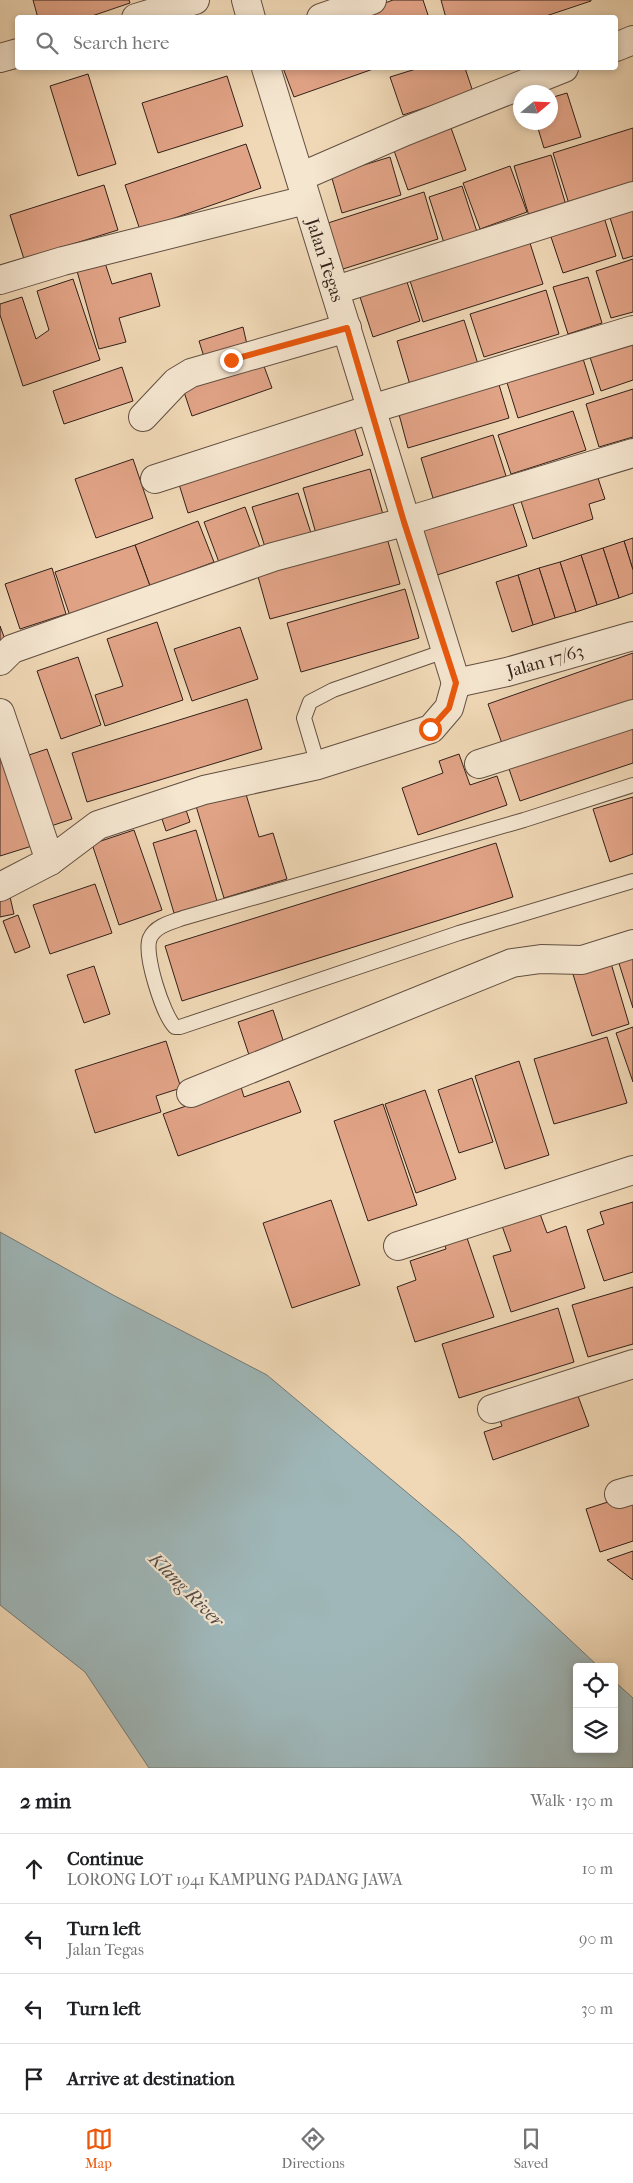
<!DOCTYPE html>
<meta charset="utf-8">
<style>
:root{--surface:#fff;--page:#f2f2f2;--text:#202124;--muted:#757577;--line:#e0e0e0;--accent:#ea580c}
body{margin:0;font-family:"IM FELL French Canon",serif;background:var(--page);color:var(--text)}
.controls{position:absolute;right:15px;bottom:15px;display:grid;overflow:hidden;border-radius:5px;box-shadow:0 2px 8px #0003}
.controls button{width:45px;height:45px;display:grid;place-items:center;padding:0;border:0;border-bottom:1px solid var(--line);background:var(--surface);color:var(--text);font:25px sans-serif}
.compass{position:absolute;left:513px;top:85px;width:45px;height:45px;border-radius:50%;background:var(--surface);box-shadow:0 2px 8px #0003;rotate:71deg}
.stop{position:absolute;width:15px;height:15px;margin:-11px;border:4px solid #ea580c;border-radius:50%;background:#fff}
.stop.end{background:#ea580c;border-color:#fff;box-shadow:0 1px 5px #0008}
.list{margin:0;padding:0;list-style:none}
h2{display:flex;justify-content:space-between;align-items:center;height:65px;margin:0;padding:0 20px;font-size:21px}
h2 small{font-size:16px;font-weight:400;color:var(--muted)}
.list li{display:grid;grid-template-columns:32px 1fr auto;gap:15px;align-items:center;box-sizing:border-box;height:70px;padding:0 20px;border-top:1px solid var(--line)}
.list b{display:block;font-size:19px;white-space:nowrap}
.list p{margin:0;font-size:16px;white-space:nowrap;color:var(--muted)}
.list em{font-size:16px;font-style:normal;color:var(--muted)}
.icon{flex:none;width:28px;height:28px;fill:none;stroke:currentColor;stroke-width:2;stroke-linecap:round;stroke-linejoin:round}
.map{position:relative;flex:none;width:633px;height:1768px;overflow:hidden}
.search{position:absolute;background:var(--surface);box-shadow:0 2px 8px #0003;left:15px;right:15px;top:15px;height:55px;display:flex;align-items:center;gap:12px;box-sizing:border-box;padding:0 18px;border-radius:5px;color:var(--muted);font-size:19px}
.sheet{height:345px;background:var(--surface)}
nav{display:flex;justify-content:space-around;align-items:center;box-sizing:border-box;height:70px;border-top:1px solid var(--line);background:var(--surface);font-size:14px;color:var(--muted)}
nav a{display:grid;justify-items:center;gap:2px}
nav .on{color:var(--accent)}
.map>svg:first-child{display:block}
.water{fill:#9fb7b9;stroke:#747b79}
.building{fill:#e1a386;stroke:#33211a}
.lines{fill:none;stroke-linecap:round;stroke-linejoin:round}
.lane-casing{stroke:#624f41;stroke-width:16}
.street-casing{stroke:#624f41;stroke-width:30}
.lane{stroke:#f5e6d0;stroke-width:14}
.street{stroke:#f5e6d0;stroke-width:28}
.route{stroke:#ea580c;stroke-width:6}
.labels{text-anchor:middle;stroke-width:4.5;stroke-linejoin:round;paint-order:stroke}
.street-label{font-size:18px;fill:#33211a;stroke:#f5e6d0}
.water-label{font-size:19px;font-style:italic;fill:#534e4a;stroke:#f5e6d0}
</style>
<div class="map">
<svg width="633" height="1768" viewBox="0 0 633 1768">
<rect width="100%" height="100%" fill="#f0d8b6"/>
<filter id="stains"><feTurbulence type="fractalNoise" baseFrequency=".004" numOctaves="4"/><feColorMatrix values="0 0 0 0 .2 0 0 0 0 .09 0 0 0 0 .02 0 0 0 .5 -.17"/></filter>
<radialGradient id="worn" r=".72"><stop offset=".6" stop-color="#630" stop-opacity="0"/><stop offset="1" stop-color="#630" stop-opacity=".3"/></radialGradient>
<polygon class="water" points="0,1232 113,1295 267,1375 460,1537 599,1667 577,1667 577,1749 614,1749 614,1681 633,1698 633,1768 149,1768 85,1672 0,1605"/>
<g class="building">
<polygon points="33,0 129,0 130,3 86,18 38,18"/>
<polygon points="393,0 423,0 429,18 345,18"/>
<polygon points="441,0 591,0 591,1 540,18 446,18"/>
<polygon points="283,68 376,68 294,97"/>
<polygon points="419,68 465,68 473,92 403,115 390,77"/>
<polygon points="88,74 116,164 78,176 50,86"/>
<polygon points="227,76 243,126 158,153 142,103"/>
<polygon points="567,93 581,137 544,148 536,122 550,122 550,98"/>
<polygon points="450,125 466,170 408,190 392,145"/>
<polygon points="633,128 633,183 569,204 553,153"/>
<polygon points="246,144 261,188 140,230 125,185"/>
<polygon points="551,155 566,205 529,216 514,166"/>
<polygon points="390,157 401,195 342,213 331,175"/>
<polygon points="510,166 527,212 480,229 463,183"/>
<polygon points="104,185 118,230 24,259 10,215"/>
<polygon points="462,186 478,235 445,246 429,197"/>
<polygon points="424,192 438,239 343,269 328,223"/>
<polygon points="633,200 633,256 623,259 607,208"/>
<polygon points="603,214 616,256 563,273 549,231"/>
<polygon points="529,240 543,284 423,322 407,271"/>
<polygon points="633,259 633,312 611,318 596,271"/>
<polygon points="105,263 112,284 151,273 160,306 119,318 126,342 99,349 77,271"/>
<polygon points="405,276 420,321 373,337 358,291"/>
<polygon points="588,277 602,323 568,334 553,287"/>
<polygon points="73,279 100,360 23,386 0,315 0,304 22,297 36,339 49,330 37,291"/>
<polygon points="546,290 559,334 484,357 470,314"/>
<polygon points="464,320 478,364 410,385 397,341"/>
<polygon points="243,327 248,349 205,360 199,341"/>
<polygon points="633,334 633,380 601,391 587,348"/>
<polygon points="580,349 594,394 518,418 504,373"/>
<polygon points="261,358 272,388 192,416 182,386"/>
<polygon points="122,367 133,401 64,424 53,391"/>
<polygon points="497,378 509,418 408,448 397,407"/>
<polygon points="633,389 633,437 599,447 586,404"/>
<polygon points="573,411 586,450 511,474 498,435"/>
<polygon points="353,424 363,455 188,513 178,481"/>
<polygon points="493,435 506,476 433,498 421,458"/>
<polygon points="133,459 153,518 96,538 75,479"/>
<polygon points="370,469 384,518 317,537 303,488"/>
<polygon points="596,472 605,499 589,504 593,519 533,539 520,498"/>
<polygon points="298,493 312,536 266,550 252,507"/>
<polygon points="512,501 527,546 437,575 422,530"/>
<polygon points="245,507 261,550 220,565 204,522"/>
<polygon points="198,521 214,562 150,586 135,545"/>
<polygon points="387,538 400,584 270,619 257,573"/>
<polygon points="633,538 633,570 624,541"/>
<polygon points="624,541 633,570 633,593 619,598 603,548"/>
<polygon points="135,545 150,586 70,616 55,572"/>
<polygon points="603,548 619,598 597,605 581,555"/>
<polygon points="581,555 597,605 576,612 560,562"/>
<polygon points="560,562 576,612 555,618 539,568"/>
<polygon points="52,568 66,614 20,629 5,584"/>
<polygon points="539,568 555,618 533,625 518,575"/>
<polygon points="518,575 533,625 512,632 496,582"/>
<polygon points="405,589 419,638 301,672 287,623"/>
<polygon points="157,622 183,700 105,726 95,695 123,686 107,639"/>
<polygon points="0,626 6,642 0,644"/>
<polygon points="240,627 258,679 192,701 174,649"/>
<polygon points="633,653 633,708 505,752 488,704"/>
<polygon points="78,657 101,725 61,739 37,671"/>
<polygon points="247,699 262,749 87,802 72,753"/>
<polygon points="633,721 633,763 520,801 507,763"/>
<polygon points="47,749 72,819 45,828 20,758"/>
<polygon points="0,751 32,846 0,856"/>
<polygon points="459,754 470,785 497,776 507,805 418,835 402,788 443,773 439,761"/>
<polygon points="245,791 259,837 273,833 287,879 224,898 196,806"/>
<polygon points="633,797 633,854 610,862 593,809"/>
<polygon points="184,804 190,822 166,831 160,813"/>
<polygon points="134,830 162,910 119,925 92,844"/>
<polygon points="196,830 217,901 174,913 153,843"/>
<polygon points="496,843 513,897 182,1001 165,946"/>
<polygon points="95,884 112,933 50,954 33,905"/>
<polygon points="10,897 14,914 0,917 0,899"/>
<polygon points="18,915 30,947 15,953 3,921"/>
<polygon points="633,952 633,1008 617,957"/>
<polygon points="610,960 629,1024 592,1036 572,971"/>
<polygon points="94,966 110,1014 84,1023 67,975"/>
<polygon points="273,1010 286,1049 251,1061 238,1022"/>
<polygon points="633,1027 633,1082 616,1033"/>
<polygon points="607,1037 627,1103 554,1124 534,1059"/>
<polygon points="166,1041 181,1088 156,1096 161,1112 95,1133 75,1070"/>
<polygon points="519,1061 549,1155 505,1169 475,1076"/>
<polygon points="472,1078 493,1142 459,1153 438,1090"/>
<polygon points="289,1081 301,1112 178,1156 163,1114 241,1087 244,1097"/>
<polygon points="425,1090 456,1179 416,1193 385,1104"/>
<polygon points="383,1104 417,1205 368,1221 334,1121"/>
<polygon points="331,1200 360,1285 292,1308 263,1223"/>
<polygon points="633,1202 633,1272 604,1281 587,1230 604,1224 600,1212"/>
<polygon points="539,1211 547,1233 566,1226 585,1288 511,1312 493,1256 511,1251 501,1223"/>
<polygon points="466,1235 494,1317 415,1342 397,1287 416,1280 410,1261 446,1249 444,1242"/>
<polygon points="633,1287 633,1344 588,1357 572,1305"/>
<polygon points="558,1308 574,1362 459,1398 442,1344"/>
<polygon points="574,1385 589,1426 493,1460 484,1432 502,1426 497,1412"/>
<polygon points="633,1494 633,1541 600,1552 586,1509"/>
<polygon points="633,1551 633,1580 607,1560"/>
</g>
<g class="lines">
<defs>
<g id="lane">
<polyline points="318,765 304,718 310,702 333,690 445,651"/>
<path d="M633,785L524,820L183,918C172,922 155,926 150,938C143,953 163,1015 175,1027H180L459,933L633,881"/>
</g>
<g id="street">
<polyline points="246,0 251,18"/>
<polyline points="136,18 195,0"/>
<polyline points="321,18 372,0"/>
<polyline points="616,47 633,40"/>
<polyline points="0,58 18,53"/>
<path d="M266,68C330,272 391,478 456,683"/>
<polyline points="300,177 406,131 564,68"/>
<polyline points="0,280 63,261 306,200"/>
<polyline points="336,290 633,196"/>
<polyline points="143,417 176,382 191,373 347,328"/>
<polyline points="155,479 371,409 633,330"/>
<polyline points="0,661 12,649 273,557 404,522 633,453"/>
<polyline points="456,683 507,672 633,636"/>
<polyline points="0,713 50,861"/>
<polyline points="479,764 633,714"/>
<polyline points="0,887 50,861 98,825 204,790 318,765 431,729 449,708 456,683"/>
<polyline points="191,1093 512,963 541,959 582,960 633,944"/>
<polyline points="398,1246 633,1170"/>
<polyline points="492,1409 633,1364"/>
<polyline points="619,1494 633,1490"/>
</g>
</defs>
<use href="#lane" class="lane-casing"/>
<use href="#street" class="street-casing"/>
<use href="#lane" class="lane"/>
<use href="#street" class="street"/>
</g>
<g class="lines">
<polyline class="route" points="231,360 347,328 404,522 456,683 449,708 430,729"/>
</g>
<g class="labels">
<g class="street-label">
<text transform="translate(325 260) rotate(72)" y="6">Jalan Tegas</text>
<text transform="translate(545 661) rotate(-16)" y="6">Jalan 17/63</text>
</g>
<g class="water-label">
<text transform="translate(187 1589) rotate(45)" y="7">Klang River</text>
</g>
</g>
<rect width="100%" height="100%" filter="url(#stains)"/>
<rect width="100%" height="100%" fill="url(#worn)"/>
</svg>
<div class="controls">
<button><svg class="icon" aria-label="locate" viewBox="0 0 24 24"><circle cx="12" cy="12" r="6"/><path d="M12 2v4M12 18v4M2 12h4M18 12h4"/></svg></button>
<button><svg class="icon" aria-label="layers" viewBox="0 0 24 24"><path d="M12 4l9 5-9 5-9-5zM3 14l9 5 9-5"/></svg></button>
</div>
<svg class="compass" viewBox="-18 -18 36 36"><path d="M0-13l5 13h-10z" fill="#e53935"/><path d="M0 13l5-13h-10z" fill="#757577"/></svg>
<div class="stop" style="left:430px;top:729px"></div>
<div class="stop end" style="left:231px;top:360px"></div>
<div class="search"><svg class="icon" aria-label="search" viewBox="0 0 24 24"><circle cx="10" cy="10" r="6"/><path d="M15 15l6 6"/></svg>Search here</div>
</div>
<section class="sheet">
<h2>2 min<small>Walk · 130 m</small></h2>
<ul class="list">
<li><svg class="icon" aria-label="ahead" viewBox="0 0 24 24"><path d="M12 20V5M6 11l6-6 6 6"/></svg><div><b>Continue</b><p>LORONG LOT 1941 KAMPUNG PADANG JAWA</p></div><em>10 m</em></li>
<li><svg class="icon" aria-label="left" viewBox="0 0 24 24"><path d="M17 20v-9H6M10 6l-5 5 5 5"/></svg><div><b>Turn left</b><p>Jalan Tegas</p></div><em>90 m</em></li>
<li><svg class="icon" aria-label="left" viewBox="0 0 24 24"><path d="M17 20v-9H6M10 6l-5 5 5 5"/></svg><div><b>Turn left</b></div><em>30 m</em></li>
<li><svg class="icon" aria-label="arrive" viewBox="0 0 24 24"><path d="M6 21V4h12l-3 4 3 4H6"/></svg><div><b>Arrive at destination</b></div></li>
</ul>
</section>
<nav>
<a class="on"><svg class="icon" aria-label="map" viewBox="0 0 24 24"><path d="M3 6l6-2 6 2 6-2v14l-6 2-6-2-6 2zM9 4v14M15 6v14"/></svg>Map</a>
<a><svg class="icon" aria-label="directions" viewBox="0 0 24 24"><path d="M12 3l9 9-9 9-9-9zM9 14v-3h6M13 9l2 2-2 2"/></svg>Directions</a>
<a><svg class="icon" aria-label="saved" viewBox="0 0 24 24"><path d="M7 4h10v16l-5-4-5 4z"/></svg>Saved</a>
</nav>
